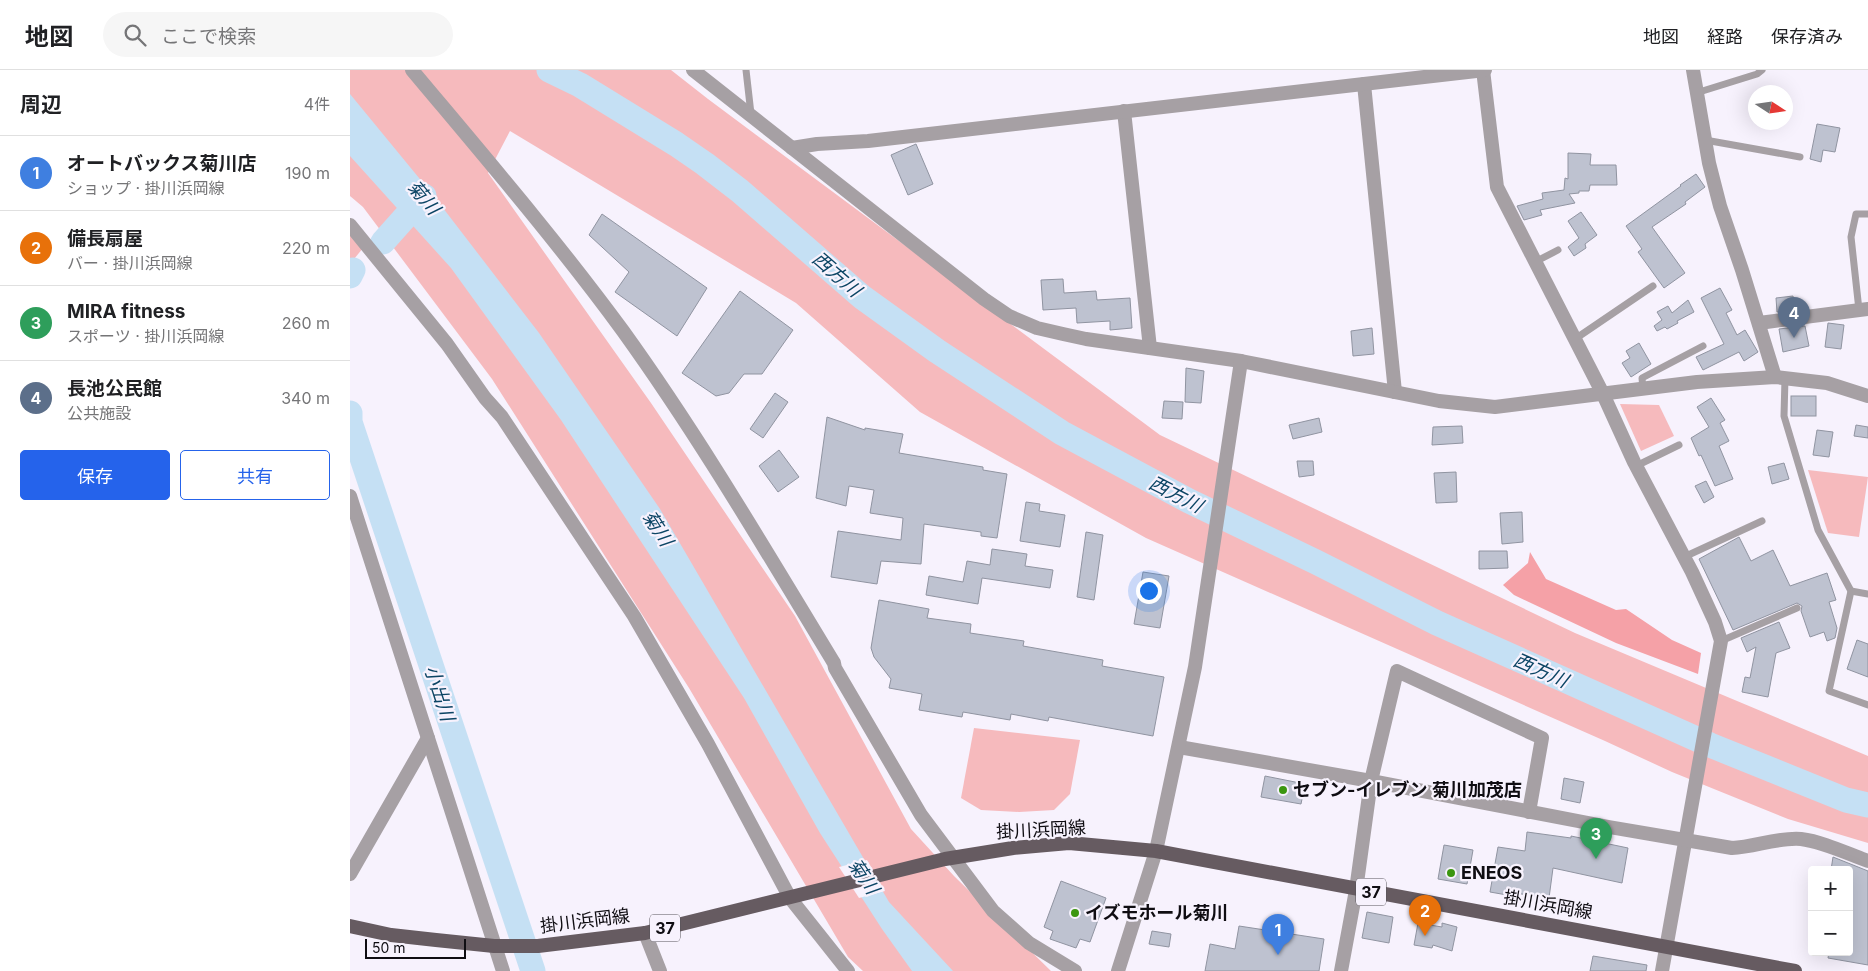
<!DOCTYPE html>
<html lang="ja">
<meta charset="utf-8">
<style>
:root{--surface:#fff;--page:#f6f6f6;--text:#202124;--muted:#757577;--line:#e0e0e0;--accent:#2563eb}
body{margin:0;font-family:Inter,"Noto Sans JP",sans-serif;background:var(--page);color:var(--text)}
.controls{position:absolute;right:15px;bottom:15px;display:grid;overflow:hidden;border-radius:5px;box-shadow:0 5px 20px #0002}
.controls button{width:45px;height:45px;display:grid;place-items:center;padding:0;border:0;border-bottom:1px solid var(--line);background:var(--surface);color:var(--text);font:25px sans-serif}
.compass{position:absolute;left:1398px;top:15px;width:45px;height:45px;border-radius:50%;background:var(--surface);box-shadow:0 5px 20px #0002;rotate:102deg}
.scale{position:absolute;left:15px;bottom:12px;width:101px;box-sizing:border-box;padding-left:5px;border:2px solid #0f0d12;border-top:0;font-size:14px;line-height:18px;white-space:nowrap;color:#0f0d12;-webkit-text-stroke:4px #f7f2fd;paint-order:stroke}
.you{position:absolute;left:798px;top:520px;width:18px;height:18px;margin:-12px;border:4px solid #fff;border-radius:50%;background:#1a73e8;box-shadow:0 0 0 8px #1a73e833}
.badge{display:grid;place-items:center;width:32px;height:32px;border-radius:50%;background:var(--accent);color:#fff;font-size:16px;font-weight:700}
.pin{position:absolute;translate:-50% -41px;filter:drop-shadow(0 1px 2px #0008)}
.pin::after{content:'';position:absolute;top:26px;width:18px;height:15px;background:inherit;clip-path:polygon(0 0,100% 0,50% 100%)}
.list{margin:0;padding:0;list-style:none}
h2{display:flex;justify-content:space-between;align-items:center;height:65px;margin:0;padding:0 20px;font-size:21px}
h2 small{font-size:16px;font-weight:400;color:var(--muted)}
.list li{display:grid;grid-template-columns:32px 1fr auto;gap:15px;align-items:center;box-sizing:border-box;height:75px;padding:0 20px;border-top:1px solid var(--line)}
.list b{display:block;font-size:19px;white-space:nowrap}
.list p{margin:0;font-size:16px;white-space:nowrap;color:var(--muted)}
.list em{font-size:16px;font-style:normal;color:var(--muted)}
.actions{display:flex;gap:10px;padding:15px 20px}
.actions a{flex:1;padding:11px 0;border:1px solid var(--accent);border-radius:5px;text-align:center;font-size:18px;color:var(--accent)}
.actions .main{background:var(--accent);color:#fff}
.icon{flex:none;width:28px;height:28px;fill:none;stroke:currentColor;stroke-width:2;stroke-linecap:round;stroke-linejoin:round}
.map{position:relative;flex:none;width:1518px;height:901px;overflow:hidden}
header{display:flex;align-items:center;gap:30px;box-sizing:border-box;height:70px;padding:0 25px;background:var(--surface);border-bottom:1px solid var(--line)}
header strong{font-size:24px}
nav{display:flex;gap:28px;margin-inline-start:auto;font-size:18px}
.search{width:350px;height:45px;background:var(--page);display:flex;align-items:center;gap:12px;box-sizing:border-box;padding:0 18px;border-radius:28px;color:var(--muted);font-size:19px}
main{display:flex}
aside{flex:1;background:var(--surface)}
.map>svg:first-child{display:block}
.green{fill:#f6babd}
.forest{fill:#f5a1a7}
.water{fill:#c5e0f4}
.pier{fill:#f7f2fd}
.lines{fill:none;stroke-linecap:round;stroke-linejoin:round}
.river{stroke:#c5e0f4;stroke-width:25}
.building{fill:#bec2d0;stroke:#9094a1}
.service{stroke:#a6a0a4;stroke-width:7}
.minor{stroke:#a6a0a4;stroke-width:14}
.tertiary{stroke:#a6a0a4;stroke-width:14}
.primary{stroke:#665b61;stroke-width:14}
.poi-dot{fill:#3b960f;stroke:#f7f2fd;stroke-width:2}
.labels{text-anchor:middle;stroke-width:4.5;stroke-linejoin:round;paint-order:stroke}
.shield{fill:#f7f2fd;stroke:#555258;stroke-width:1}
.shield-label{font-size:16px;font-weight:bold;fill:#0f0d12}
.poi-label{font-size:18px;font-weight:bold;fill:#0f0d12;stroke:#f7f2fd;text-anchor:start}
.street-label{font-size:18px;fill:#0f0d12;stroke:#f7f2fd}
.water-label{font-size:19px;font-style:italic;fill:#0c4565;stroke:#f7f2fd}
</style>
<header>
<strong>地図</strong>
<div class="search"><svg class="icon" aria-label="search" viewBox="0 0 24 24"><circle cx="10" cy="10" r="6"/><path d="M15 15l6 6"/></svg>ここで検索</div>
<nav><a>地図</a><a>経路</a><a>保存済み</a></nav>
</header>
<main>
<aside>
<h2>周辺<small>4件</small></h2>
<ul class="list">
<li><span class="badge" style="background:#3f7fe0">1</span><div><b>オートバックス菊川店</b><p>ショップ · 掛川浜岡線</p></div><em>190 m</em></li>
<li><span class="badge" style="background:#e8710a">2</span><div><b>備長扇屋</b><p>バー · 掛川浜岡線</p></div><em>220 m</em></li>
<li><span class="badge" style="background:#2e9e5b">3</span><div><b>MIRA fitness</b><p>スポーツ · 掛川浜岡線</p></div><em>260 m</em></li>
<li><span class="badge" style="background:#5c6f8a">4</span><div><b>長池公民館</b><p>公共施設</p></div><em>340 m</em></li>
</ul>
<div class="actions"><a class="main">保存</a><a>共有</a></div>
</aside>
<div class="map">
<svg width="1518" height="901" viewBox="0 0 1518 901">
<rect width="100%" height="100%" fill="#f7f2fd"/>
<g class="green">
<polygon points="0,0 321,0 358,29 810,365 1225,563 1518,686 1518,773 1438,749 1322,702 1255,671 796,468 570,342 446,233 160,61 138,103 301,333 445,546 561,759 604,806 701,901 513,901 498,887 339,618 142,309 13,137 0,126"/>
<polygon points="0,165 13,178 0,194"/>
<polygon points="1270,334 1309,335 1324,366 1291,381"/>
<polygon points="1458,400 1518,407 1509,467 1478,463"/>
<polygon points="624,658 730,670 720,724 704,740 669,742 631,740 611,728"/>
</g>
<polygon class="forest" points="1180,482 1196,509 1266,540 1276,539 1322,570 1351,583 1348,604 1266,573 1164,525 1153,515 1178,493"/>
<polygon class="water" points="0,24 83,125 189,263 310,439 539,832 603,901 562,901 532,859 470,763 394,628 211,350 101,198 0,86"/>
<polygon class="pier" points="517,790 535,821 509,828 489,797"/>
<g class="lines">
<g class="river">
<polyline points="199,0 230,15 326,74 355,94 390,121 512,227 587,281 712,363 839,431 966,492 1087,553 1360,675 1496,730 1518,735"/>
<polyline points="33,172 74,126"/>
<polyline points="0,206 3,200"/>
<polyline points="0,343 0,352 183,901"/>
</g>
</g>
<g class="building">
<polygon points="1467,54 1490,58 1485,82 1473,80 1471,92 1460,89"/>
<polygon points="566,74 583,114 558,125 541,85"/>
<polygon points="1218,83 1241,84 1240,95 1266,95 1267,115 1240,115 1239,121 1229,121 1229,123 1219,124 1225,133 1190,140 1192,145 1174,150 1167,136 1193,129 1192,123 1214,120 1215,108 1218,109"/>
<polygon points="1346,104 1355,117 1335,132 1336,134 1302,157 1335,203 1314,218 1288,182 1292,179 1276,156 1331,116 1330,115"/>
<polygon points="1231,142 1247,165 1235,174 1236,178 1224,186 1218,177 1229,168 1218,151"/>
<polygon points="252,144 357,218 327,266 265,222 279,202 239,165"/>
<polygon points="713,209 714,223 746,221 747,230 780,228 782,258 760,260 760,251 727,253 726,238 693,240 691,210"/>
<polygon points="1370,218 1382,240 1376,243 1387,265 1395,260 1408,282 1394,291 1389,282 1353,300 1346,287 1374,274 1351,228"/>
<polygon points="390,221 443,260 412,304 394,304 379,323 366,326 332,303"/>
<polygon points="1443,226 1445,240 1427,242 1426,228"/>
<polygon points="1338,230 1344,242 1327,251 1328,253 1317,259 1315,257 1307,261 1304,256 1312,250 1307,242 1318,236 1322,243"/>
<polygon points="1478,253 1494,255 1491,279 1475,277"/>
<polygon points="1455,256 1459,276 1433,282 1429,259"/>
<polygon points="1022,258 1024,284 1003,286 1001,261"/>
<polygon points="1289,273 1301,294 1281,307 1272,293 1280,288 1276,281"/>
<polygon points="836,298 854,301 851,333 835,332"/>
<polygon points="425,323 438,332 413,368 400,359"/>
<rect x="1441" y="326" width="25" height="20"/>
<polygon points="1361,328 1375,350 1370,353 1379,371 1369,376 1383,409 1365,416 1351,385 1349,386 1341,368 1359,357 1347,337"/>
<polygon points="814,331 833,332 832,349 812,348"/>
<polygon points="477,347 515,360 515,358 553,364 549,383 633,397 633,400 657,404 647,468 631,466 631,462 574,454 571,494 531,491 527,514 481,507 488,461 551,470 553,448 520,443 524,420 499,416 496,436 466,428"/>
<polygon points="969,348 972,362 943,369 939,355"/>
<polygon points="1506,355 1518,357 1518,368 1504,366"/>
<polygon points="1112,356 1113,373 1082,375 1083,357"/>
<polygon points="1467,360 1483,362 1479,387 1463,385"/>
<polygon points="429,380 449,407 428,422 409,396"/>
<polygon points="947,391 963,391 964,405 949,407"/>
<polygon points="1434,393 1439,409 1422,414 1418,397"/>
<polygon points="1106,402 1107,432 1086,433 1084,403"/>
<polygon points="1356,411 1364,427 1354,433 1345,416"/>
<polygon points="676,432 690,434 689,441 715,445 710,477 670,471"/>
<polygon points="1172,442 1173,472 1152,474 1150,443"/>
<polygon points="736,462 753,465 744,530 727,527"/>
<polygon points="1389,467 1401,491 1423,480 1440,516 1477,503 1486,530 1479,532 1487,558 1485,568 1477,571 1474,562 1460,567 1451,541 1452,536 1447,533 1383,560 1349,489"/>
<polygon points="642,479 677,484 675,496 703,500 700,518 632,508 628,534 576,525 579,506 613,512 617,491 640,495"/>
<polygon points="1129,481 1157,481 1158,498 1129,499"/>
<polygon points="793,502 819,506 810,558 784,554"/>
<polygon points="529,530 579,539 577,548 621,554 620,563 674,571 673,576 753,590 752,596 814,607 803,666 699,647 698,651 661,644 660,650 613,642 612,647 569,640 572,624 539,618 541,609 524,587 521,578"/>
<polygon points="1429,552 1440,578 1426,583 1418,627 1392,622 1395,607 1400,608 1406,577 1397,582 1391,568"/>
<polygon points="1507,570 1518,574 1518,607 1497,599"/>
<polygon points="915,706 955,714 951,734 911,727"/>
<polygon points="1214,708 1234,712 1230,733 1211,729"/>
<polygon points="1177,762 1221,768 1221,766 1278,778 1272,813 1203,798 1199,828 1158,822 1157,825 1140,822 1148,777 1175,781"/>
<polygon points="1094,775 1123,780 1117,814 1088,809"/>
<polygon points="1483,787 1518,801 1518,895 1478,888 1479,882 1499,882 1499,800 1481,800"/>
<polygon points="711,811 756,828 740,872 730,869 726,878 700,869 703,861 694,857"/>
<polygon points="1017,842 1043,847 1039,873 1012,868"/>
<polygon points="1068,853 1092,857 1092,853 1107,857 1102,881 1083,875 1082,878 1064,875"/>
<polygon points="889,856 974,869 969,901 855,901 860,874 885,879"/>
<polygon points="802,861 821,864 819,877 799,874"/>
<polygon points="1243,886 1297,895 1296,901 1240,901"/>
</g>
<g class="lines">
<g class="service">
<polyline points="396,0 401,44"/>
<polyline points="1346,23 1407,4 1412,0"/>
<polyline points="1355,70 1450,87"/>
<polyline points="1185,192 1208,180"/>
<polyline points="1509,240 1501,167 1506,144 1518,144"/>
<polyline points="1225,269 1303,216"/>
<polyline points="1435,308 1434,346 1468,460 1501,521 1479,621 1518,635"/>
<polyline points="1293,319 1292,308 1353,276"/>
<polyline points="1286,396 1329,375"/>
<polyline points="1334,487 1412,451"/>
<polyline points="1501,521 1518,524"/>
<polyline points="1371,571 1447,538"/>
</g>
<g class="minor">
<path d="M62,0C134,86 207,171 273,261C350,368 416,481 484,593L485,598L571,745L643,841L679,873L725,901"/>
<polyline points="1133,0 1147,117 1253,324 1284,392 1342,502 1365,552 1371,571 1312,901"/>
<polyline points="1014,14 1045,322"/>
<polyline points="774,41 800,278"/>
<polyline points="442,78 467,74 518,71 1135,0"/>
<polyline points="0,155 97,274 135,328 152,347 284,546 358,674 440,828 498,901"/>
<polyline points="1409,253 1518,239"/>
<polyline points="0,426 153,901"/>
<path d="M829,677L1021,711L1259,757L1382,778C1405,777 1428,767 1451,769C1474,772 1496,783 1518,791"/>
<polyline points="0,804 78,668"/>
<polyline points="295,863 310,901"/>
<polyline points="991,901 1006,820 1021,711 1047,601 1192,668 1179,742"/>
</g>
<g class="tertiary">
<polyline points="343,0 634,229 659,246 687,258 713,264 736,269 891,291 1089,331 1145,337 1347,312 1425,307 1477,313 1518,326"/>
<polyline points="1343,0 1359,93 1370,136 1392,200 1425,307"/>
<polyline points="768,901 806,781 845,597 891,291"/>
</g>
<polyline class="primary" points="0,856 41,865 86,870 144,876 188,876 295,863 595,789 663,778 719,773 806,781 1445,901"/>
</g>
<g class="poi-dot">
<circle cx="933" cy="720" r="5"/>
<circle cx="1101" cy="803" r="5"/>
<circle cx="725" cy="843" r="5"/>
</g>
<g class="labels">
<g class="shield">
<rect x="1006" y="808.5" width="30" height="27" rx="4"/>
<rect x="300" y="844.5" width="30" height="27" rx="4"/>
</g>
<g class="shield-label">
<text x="1021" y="828">37</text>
<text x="315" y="864">37</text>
</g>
<g class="poi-label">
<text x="943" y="726">セブン-イレブン 菊川加茂店</text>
<text x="1111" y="809">ENEOS</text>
<text x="735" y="849">イズモホール菊川</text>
</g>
<g class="street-label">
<text transform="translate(691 760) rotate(-3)" y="6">掛川浜岡線</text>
<text transform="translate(1198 835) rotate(10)" y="6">掛川浜岡線</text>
<text transform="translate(235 851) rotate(-7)" y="6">掛川浜岡線</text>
</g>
<g class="water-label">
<text transform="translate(74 127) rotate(50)" y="7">菊川</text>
<text transform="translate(487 204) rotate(41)" y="7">西方川</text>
<text transform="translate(826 424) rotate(27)" y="7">西方川</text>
<text transform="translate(308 458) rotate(57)" y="7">菊川</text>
<text transform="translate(1191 600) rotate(24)" y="7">西方川</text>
<text transform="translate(90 623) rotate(72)" y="7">小出川</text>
<text transform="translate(514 806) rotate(56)" y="7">菊川</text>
</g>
</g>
</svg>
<div class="controls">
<button>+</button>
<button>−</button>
</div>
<svg class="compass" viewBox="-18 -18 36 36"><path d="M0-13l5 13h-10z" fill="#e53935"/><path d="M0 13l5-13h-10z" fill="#757577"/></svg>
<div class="scale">50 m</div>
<div class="you"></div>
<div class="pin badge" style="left:928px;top:885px;background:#3f7fe0">1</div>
<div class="pin badge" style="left:1075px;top:866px;background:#e8710a">2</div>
<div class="pin badge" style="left:1246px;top:789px;background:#2e9e5b">3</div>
<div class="pin badge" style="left:1444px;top:268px;background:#5c6f8a">4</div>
</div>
</main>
